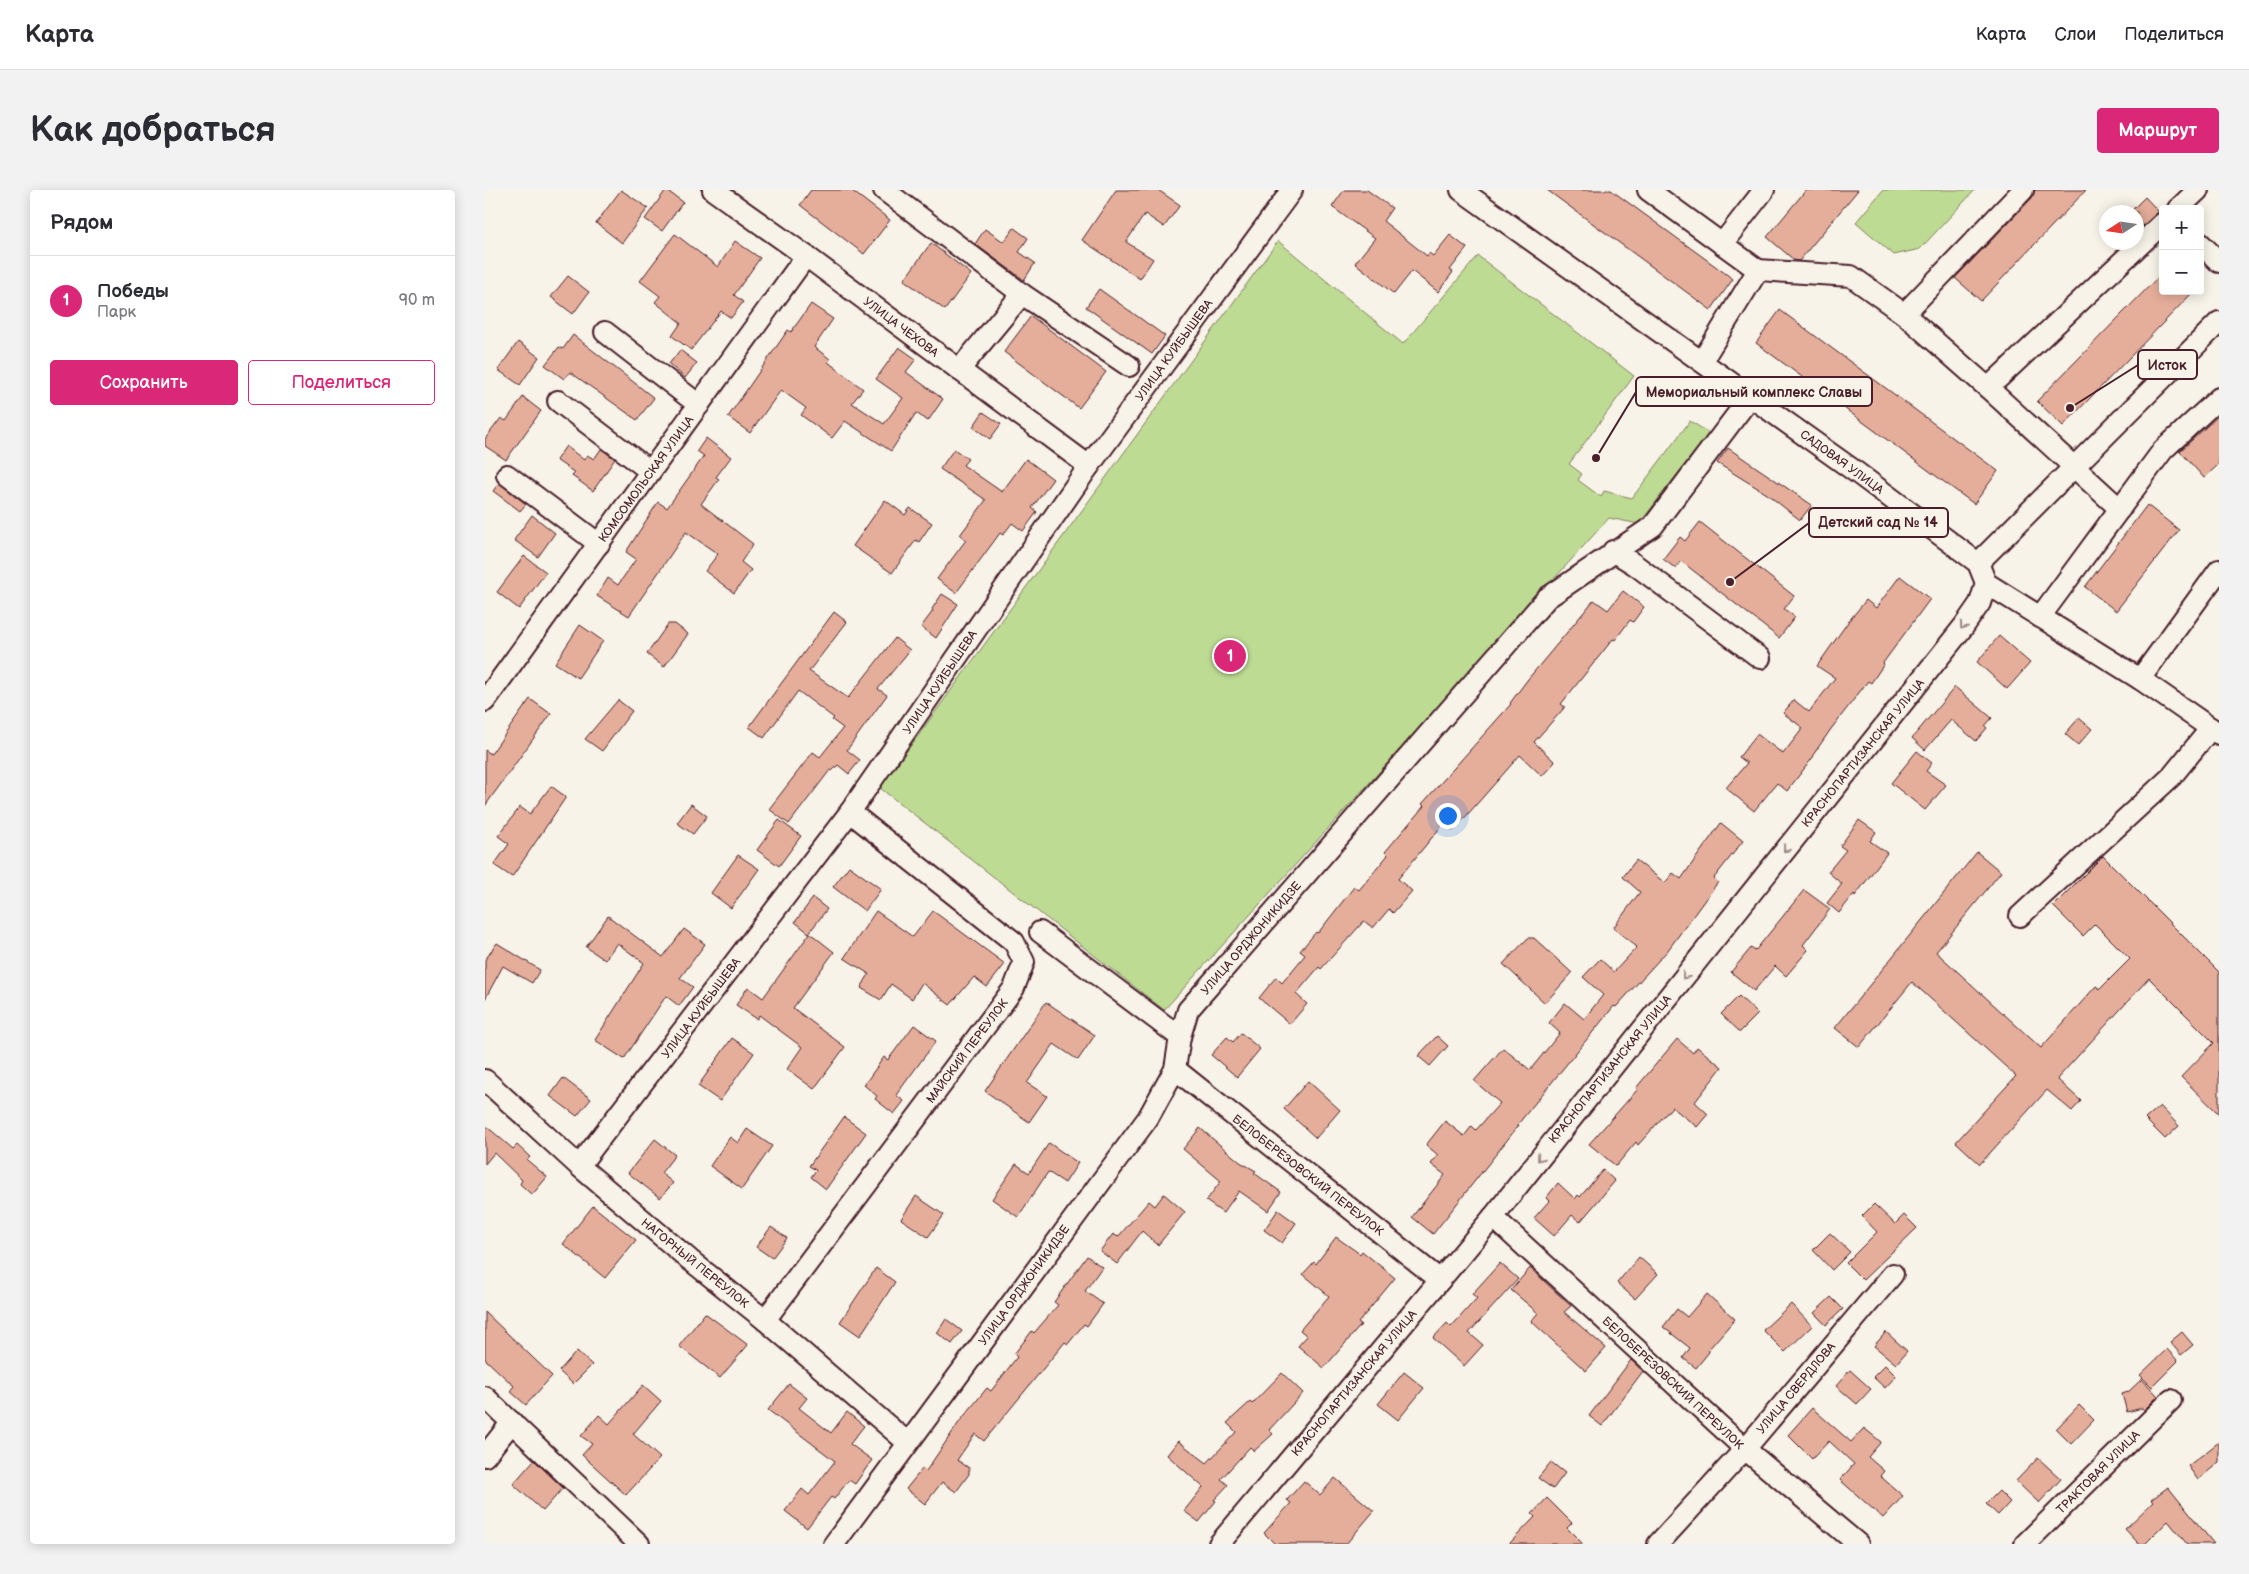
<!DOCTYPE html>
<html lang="ru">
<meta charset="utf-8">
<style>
:root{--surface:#fff;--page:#f2f2f3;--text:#2b2b33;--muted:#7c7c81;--line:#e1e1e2;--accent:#db2777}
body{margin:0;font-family:"Balsamiq Sans",sans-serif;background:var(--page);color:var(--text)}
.controls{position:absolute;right:15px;top:15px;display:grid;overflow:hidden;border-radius:5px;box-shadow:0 2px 12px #0003}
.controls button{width:45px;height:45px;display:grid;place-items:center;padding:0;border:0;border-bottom:1px solid var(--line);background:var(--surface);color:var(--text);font:25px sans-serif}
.compass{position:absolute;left:1614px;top:15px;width:45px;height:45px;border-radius:50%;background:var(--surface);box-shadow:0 2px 12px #0003;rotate:258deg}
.you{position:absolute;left:962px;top:625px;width:18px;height:18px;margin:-12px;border:4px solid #fff;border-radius:50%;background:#1a73e8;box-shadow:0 0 0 8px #1a73e833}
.badge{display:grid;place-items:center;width:32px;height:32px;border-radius:50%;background:var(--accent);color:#fff;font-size:16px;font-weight:700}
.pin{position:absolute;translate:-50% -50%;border:2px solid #fff;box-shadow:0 1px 5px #0006}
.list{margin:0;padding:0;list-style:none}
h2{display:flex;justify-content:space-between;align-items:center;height:65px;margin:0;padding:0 20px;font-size:21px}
h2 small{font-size:16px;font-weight:400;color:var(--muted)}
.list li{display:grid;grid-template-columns:32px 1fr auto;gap:15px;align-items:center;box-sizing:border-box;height:90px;padding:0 20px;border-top:1px solid var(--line)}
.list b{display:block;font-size:19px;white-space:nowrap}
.list p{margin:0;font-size:16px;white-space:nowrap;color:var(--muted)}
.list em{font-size:16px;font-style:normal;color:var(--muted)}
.actions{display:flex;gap:10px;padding:15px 20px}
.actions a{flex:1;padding:11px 0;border:1px solid var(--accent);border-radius:5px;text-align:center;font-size:18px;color:var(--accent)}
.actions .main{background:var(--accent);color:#fff}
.map{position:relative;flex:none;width:1734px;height:1354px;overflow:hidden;border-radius:5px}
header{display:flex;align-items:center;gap:30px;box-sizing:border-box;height:70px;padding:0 25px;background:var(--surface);border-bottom:1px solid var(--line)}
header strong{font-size:24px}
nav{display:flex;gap:28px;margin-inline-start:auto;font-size:18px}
.intro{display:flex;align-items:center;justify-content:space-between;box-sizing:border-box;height:120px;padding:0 30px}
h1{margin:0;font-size:35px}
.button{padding:12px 22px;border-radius:5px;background:var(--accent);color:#fff;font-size:18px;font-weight:700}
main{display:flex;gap:30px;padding:0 30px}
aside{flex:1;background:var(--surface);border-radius:5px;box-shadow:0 2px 12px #0003}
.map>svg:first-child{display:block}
.green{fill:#bddb93;stroke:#847d5f}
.building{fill:#e5ae9a;stroke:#4a1f2b}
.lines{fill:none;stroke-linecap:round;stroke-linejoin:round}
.minor-casing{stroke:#4a1f2b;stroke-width:24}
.minor{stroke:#f7f3e8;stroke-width:20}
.oneway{stroke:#a0898a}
.labels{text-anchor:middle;stroke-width:4.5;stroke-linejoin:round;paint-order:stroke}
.street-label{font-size:12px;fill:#4a1f2b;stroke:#f7f3e8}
.leader{fill:none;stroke:#4a1f2b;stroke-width:2}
.callout-dot{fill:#4a1f2b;stroke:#f7f3e8;stroke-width:2}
.callout{fill:#f7f3e8;stroke:#4a1f2b;stroke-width:2}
.callout-label{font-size:14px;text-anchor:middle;font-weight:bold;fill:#4a1f2b}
</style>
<header>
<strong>Карта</strong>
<nav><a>Карта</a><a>Слои</a><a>Поделиться</a></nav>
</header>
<div class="intro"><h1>Как добраться</h1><a class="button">Маршрут</a></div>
<main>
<aside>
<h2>Рядом<small></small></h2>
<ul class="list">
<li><span class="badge">1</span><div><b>Победы</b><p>Парк</p></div><em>90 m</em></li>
</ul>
<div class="actions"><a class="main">Сохранить</a><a>Поделиться</a></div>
</aside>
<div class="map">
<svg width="1734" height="1354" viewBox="0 0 1734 1354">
<rect width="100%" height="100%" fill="#f7f3e8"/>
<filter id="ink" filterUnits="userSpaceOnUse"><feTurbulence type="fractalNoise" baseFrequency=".02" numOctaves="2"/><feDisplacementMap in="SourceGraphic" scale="10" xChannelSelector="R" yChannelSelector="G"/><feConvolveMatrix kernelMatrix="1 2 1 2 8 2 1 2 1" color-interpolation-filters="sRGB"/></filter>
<g filter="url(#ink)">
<g class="green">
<polygon points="1398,0 1490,0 1435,59 1409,65 1371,32"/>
<polygon points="793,51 918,154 993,66 1149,186 1084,274 1097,284 1093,290 1116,307 1119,301 1147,308 1205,231 1224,243 1154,334 1124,328 679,820 395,598"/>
</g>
<g class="building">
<polygon points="136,0 163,18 137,53 111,33"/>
<polygon points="181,0 198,12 177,41 160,29"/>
<polygon points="326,0 366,0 405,30 379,64 315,15"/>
<polygon points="631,0 673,0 695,15 679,37 660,24 641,52 668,69 655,89 597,50"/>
<polygon points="859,0 882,0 907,18 898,31 942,66 944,63 948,66 965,45 982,58 965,80 968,82 953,102 927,81 909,104 870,73 890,48 847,17"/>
<polygon points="1062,0 1126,0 1248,89 1226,120"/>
<polygon points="1321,0 1373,0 1314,71 1309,70 1282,47"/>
<polygon points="1550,0 1601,0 1496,111 1470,88 1547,8"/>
<polygon points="1660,7 1674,22 1658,36 1652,29 1652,22 1645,22"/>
<polygon points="529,38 543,48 534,62 550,73 539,90 490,54 500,39 519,52"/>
<polygon points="190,44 233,77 250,51 275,68 249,105 258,112 246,128 236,121 206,160 187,146 196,133 170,112 175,106 155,91"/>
<polygon points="446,53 486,84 460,120 419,90"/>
<polygon points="1678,82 1678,101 1709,101 1578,236 1552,211"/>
<polygon points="83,86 104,102 88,124 66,107"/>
<polygon points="614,99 680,146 667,164 601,117"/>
<polygon points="326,114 348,129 329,157 345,169 343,172 378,199 367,213 399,234 418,208 391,189 414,157 431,169 421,182 458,209 443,231 431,223 406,261 360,231 347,248 316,225 321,218 296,200 265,243 243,227 303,140 306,142"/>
<polygon points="1295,120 1513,281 1489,314 1271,153"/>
<polygon points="546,126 621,182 594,218 519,162"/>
<polygon points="88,145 169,208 152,230 85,182 79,189 60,175 74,157 78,159"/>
<polygon points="33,152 54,167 35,195 13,180"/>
<polygon points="195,160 212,173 200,188 184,174"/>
<polygon points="38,207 56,221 21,270 0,256 0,249 16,228 21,231"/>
<polygon points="498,222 516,234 505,249 488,237"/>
<polygon points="1734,225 1734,274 1719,288 1695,261"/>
<polygon points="221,248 246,267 231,287 234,289 216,314 268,354 256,372 266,380 249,403 220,381 233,364 201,342 144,426 112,406 123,388 133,395 151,369 141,362 173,312 182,318 219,266 212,261"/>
<polygon points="81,256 99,270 102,265 109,269 116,259 130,269 108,301 87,286 90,283 71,270"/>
<polygon points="1243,258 1327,315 1315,330 1282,304 1232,273"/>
<polygon points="469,259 483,269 478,275 517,302 541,269 568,289 547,318 552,322 538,341 527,333 518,345 515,343 471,403 452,389 481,350 475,345 501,310 455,279"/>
<polygon points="14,293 41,314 35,321 8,301"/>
<polygon points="400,310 420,325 425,318 447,333 434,352 431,350 407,383 368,356"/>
<polygon points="1662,315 1694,340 1631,421 1600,397"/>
<polygon points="47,325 70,343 53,367 29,350"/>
<polygon points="1215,332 1309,406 1299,419 1310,427 1294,448 1196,371 1190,378 1178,369 1195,347 1200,351"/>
<polygon points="39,366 61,382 34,419 12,402"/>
<polygon points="1415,386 1445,409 1398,473 1399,474 1386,493 1383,491 1346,539 1328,565 1329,566 1302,601 1292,593 1269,621 1241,598 1262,573 1254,567 1272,544 1298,564 1318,538 1298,523 1309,510 1324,522 1350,488 1332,476 1363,432 1381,410 1391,418"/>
<polygon points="1138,401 1159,417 1148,432 1145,430 1130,450 1128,449 1076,514 1080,517 1049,552 1070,572 1057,586 1035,565 968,641 959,633 913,689 927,701 908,723 904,719 888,738 879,731 836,779 834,777 811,804 822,814 805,834 774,808 791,787 797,793 820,765 815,761 831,742 833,743 869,697 874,700 903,665 900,662 939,616 937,614 1026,514 1025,513 1043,489 1109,410 1123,420"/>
<polygon points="457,404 473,414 451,448 436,437 448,421 447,419"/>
<polygon points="349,422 362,432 324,481 363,508 410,448 425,460 393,499 402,505 362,560 375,570 364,584 353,575 347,581 345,580 304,634 284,619 328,562 335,567 358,538 347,530 349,528 313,501 279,548 264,537"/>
<polygon points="183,434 190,434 203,444 179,477 162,464"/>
<polygon points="95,435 118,451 93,488 70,473"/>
<polygon points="1514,446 1545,473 1522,499 1492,472"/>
<polygon points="1470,497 1507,528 1500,536 1502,538 1491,551 1466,530 1440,560 1427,548"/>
<polygon points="45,509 66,524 0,616 0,560 6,564"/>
<polygon points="133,510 147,521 117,561 100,549"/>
<polygon points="1594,528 1607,539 1593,555 1580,544"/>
<polygon points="1432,561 1447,573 1441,581 1461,595 1440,620 1406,593"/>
<polygon points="66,596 81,607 27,687 9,675 24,654 13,646 35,617 45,624"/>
<polygon points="206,614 222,626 208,644 192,633"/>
<polygon points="294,630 316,646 294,676 272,660"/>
<polygon points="1374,630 1391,642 1385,651 1402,663 1370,706 1369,704 1354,723 1342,713 1357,694 1343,682 1361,660 1355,656"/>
<polygon points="1236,633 1258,651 1229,688 1233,692 1183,760 1131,817 1129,816 1033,934 1034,935 948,1044 927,1027 960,985 946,974 953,965 941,955 960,931 979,946 987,936 991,940 1015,913 989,891 1018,858 1045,880 1075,843 1064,833 1080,813 1099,829 1118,805 1098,787 1115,769 1129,782 1152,757 1128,738 1155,702 1138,687 1151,670 1180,693 1188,683 1196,689"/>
<polygon points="1492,662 1516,682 1451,762 1556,858 1611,796 1615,799 1645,769 1610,734 1598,746 1568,716 1618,666 1734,782 1734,924 1696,887 1729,853 1664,788 1572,889 1596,911 1587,921 1562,900 1495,974 1471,952 1531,886 1427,792 1374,857 1350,838"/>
<polygon points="253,665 274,679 246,718 226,703"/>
<polygon points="364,676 396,699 380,721 348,697"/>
<polygon points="1319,700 1345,719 1318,755 1323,760 1301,786 1290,776 1269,801 1246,782 1266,758 1270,761"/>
<polygon points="328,708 342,719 324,743 310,732"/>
<polygon points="391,721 428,747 448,721 520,774 502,797 489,787 465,815 437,793 427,809 406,794 396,810 376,798 384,784 359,768"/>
<polygon points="123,726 178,767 199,739 220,754 195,788 208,797 194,816 181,806 139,869 110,850 159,773 132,753 120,770 101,757"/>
<polygon points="325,743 349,762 308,818 360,857 329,899 302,879 317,857 274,825 272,829 251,815 263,797 278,808"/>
<polygon points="1043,748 1049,748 1087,783 1060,813 1018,774"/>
<polygon points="12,753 55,780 47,793 18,776 0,809 0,770"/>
<polygon points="1254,806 1273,824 1255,842 1236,824"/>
<polygon points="561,812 610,845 593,870 569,854 542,893 562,906 544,932 500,901"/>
<polygon points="429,835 451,851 411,905 419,911 409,924 390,909 392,906 379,895 399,867 403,870"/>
<polygon points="756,843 775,859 752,887 726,865 742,847 748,852"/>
<polygon points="952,846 963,856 945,876 933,866"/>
<polygon points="247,848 269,863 235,911 213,896"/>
<polygon points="1192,849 1208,863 1212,857 1237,877 1210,912 1223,924 1212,937 1187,917 1153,955 1151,952 1131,976 1104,954 1153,899 1151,898"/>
<polygon points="78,888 106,909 92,926 65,906"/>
<polygon points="823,891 855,920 831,948 799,919"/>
<polygon points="1675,916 1694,936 1680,949 1660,929"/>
<polygon points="359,927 381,943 341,999 326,987 331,980 324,976"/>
<polygon points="0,935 28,959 32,955 45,967 42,970 62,987 47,1005 35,994 37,990 9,963 0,974"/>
<polygon points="715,938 755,972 771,981 769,983 796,1002 783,1021 754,1001 738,1023 721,1011 736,991 698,959"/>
<polygon points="262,939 287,956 257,999 225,976 245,947 253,953"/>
<polygon points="170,949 190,965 176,983 188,993 175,1008 143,983"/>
<polygon points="564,953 593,973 580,993 563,982 533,1027 507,1009 531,974 544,983"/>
<polygon points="1118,980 1130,991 1095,1032 1087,1025 1069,1046 1049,1028 1064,1011 1061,1008 1073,993 1090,1009 1093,1005 1095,1007"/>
<polygon points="679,1004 700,1022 673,1055 657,1041 632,1074 615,1061 628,1044 633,1047 664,1011 670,1016"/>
<polygon points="431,1006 459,1025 443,1047 416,1029"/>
<polygon points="1389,1014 1410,1034 1419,1025 1432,1038 1378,1090 1361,1073 1392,1042 1377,1026"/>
<polygon points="108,1016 151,1050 120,1088 78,1054"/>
<polygon points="793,1020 811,1033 797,1053 779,1040"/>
<polygon points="286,1037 302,1048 287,1068 271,1057"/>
<polygon points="1345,1043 1365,1062 1347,1080 1328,1060"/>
<polygon points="851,1047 875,1064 877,1061 910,1088 873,1133 876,1135 839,1178 813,1156 822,1146 815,1140 844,1106 818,1084 829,1072 831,1074"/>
<polygon points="602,1066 617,1077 600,1101 618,1114 602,1136 599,1134 583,1154 580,1152 499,1251 490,1244 472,1270 484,1278 484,1284 471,1302 457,1292 440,1314 421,1299 438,1278 441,1281 475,1231 502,1198 506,1201 532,1167 529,1164 547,1141 549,1143 573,1115 569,1112"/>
<polygon points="1154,1067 1173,1084 1150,1109 1132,1093"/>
<polygon points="1015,1073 1033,1089 984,1143 998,1155 979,1176 948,1148 962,1133 966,1137 992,1108 987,1104"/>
<polygon points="391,1078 410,1092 375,1146 355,1132"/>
<polygon points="1045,1078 1086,1116 1079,1122 1121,1158 1101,1181 1046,1131 1053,1123 1026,1100"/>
<polygon points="1222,1104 1250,1129 1223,1160 1224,1162 1211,1178 1198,1168 1205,1158 1178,1137 1192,1119 1202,1127"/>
<polygon points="1346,1107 1358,1119 1341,1135 1329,1123"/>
<polygon points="1306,1114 1327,1136 1300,1162 1278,1140"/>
<polygon points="0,1122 67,1186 41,1215 25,1201 29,1196 0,1169"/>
<polygon points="220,1123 263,1155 235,1188 194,1156"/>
<polygon points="461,1129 477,1141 467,1154 452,1143"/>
<polygon points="1401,1142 1422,1161 1411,1174 1389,1156"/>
<polygon points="1697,1142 1708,1155 1696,1165 1685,1152"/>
<polygon points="1682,1159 1693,1171 1667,1197 1655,1185"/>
<polygon points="92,1161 107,1175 88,1194 74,1181"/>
<polygon points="1146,1170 1158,1181 1117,1236 1104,1226"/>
<polygon points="1400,1175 1411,1186 1400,1198 1388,1187"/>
<polygon points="1365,1180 1386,1199 1372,1214 1351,1196"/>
<polygon points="919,1182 939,1198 913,1230 893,1214"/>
<polygon points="797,1183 818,1203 784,1240 788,1244 769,1261 765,1257 736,1289 743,1295 729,1310 731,1311 714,1332 699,1321 718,1297 682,1265 693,1251 722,1273 751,1242 742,1233 765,1212 767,1214"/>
<polygon points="1657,1189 1673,1206 1659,1220 1657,1218 1642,1222 1637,1204 1643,1202"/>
<polygon points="304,1194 322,1208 314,1218 346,1243 362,1222 379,1236 365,1254 387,1270 370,1294 364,1290 349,1309 346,1307 322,1338 300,1321 317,1299 324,1305 350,1271 283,1220"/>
<polygon points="158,1195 176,1211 148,1244 175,1268 141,1305 97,1265 107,1254 96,1246 114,1225 124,1234"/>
<polygon points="1594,1215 1609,1230 1586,1254 1571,1239"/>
<polygon points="1327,1218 1366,1252 1379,1238 1396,1252 1383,1267 1399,1281 1395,1286 1418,1306 1398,1328 1355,1290 1369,1274 1344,1251 1327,1269 1303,1245"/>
<polygon points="1734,1252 1734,1272 1713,1290 1703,1276"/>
<polygon points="1553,1268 1576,1289 1554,1313 1531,1291"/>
<polygon points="49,1270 78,1298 58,1321 28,1294"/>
<polygon points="1066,1272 1080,1283 1068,1299 1053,1288"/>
<polygon points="850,1288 889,1321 861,1354 790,1354 779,1343 806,1313 802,1310 819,1291 835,1305"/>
<polygon points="1683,1297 1729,1354 1702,1354 1683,1331 1660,1354 1654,1354 1640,1339 1668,1312 1666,1310"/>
<polygon points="1514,1301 1525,1312 1513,1325 1501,1314"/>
<polygon points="1062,1308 1087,1333 1082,1338 1098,1354 1024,1354 1050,1327 1047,1324"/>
</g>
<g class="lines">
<defs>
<g id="minor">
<polyline points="228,0 321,66 604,276"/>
<polyline points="399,0 537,104 644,176"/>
<polyline points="976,0 1371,282 1493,373 1501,393 1655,489 1734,544"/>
<polyline points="1163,0 1273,80 1217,171"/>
<polyline points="1693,19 1713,0"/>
<polyline points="1715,53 1734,72"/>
<polyline points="1237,54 1279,0"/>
<polyline points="1273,80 1366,86 1419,124 1503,198 1635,319"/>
<polyline points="1419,124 1538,0"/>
<polyline points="120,142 214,215"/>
<polyline points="474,180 537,104"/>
<polyline points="1503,198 1678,33"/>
<polyline points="73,211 165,281"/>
<polyline points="22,285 114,354"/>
<polyline points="1128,361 1149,374 1275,468"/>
<polyline points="1493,373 1734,132"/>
<polyline points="1555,427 1678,260 1734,208"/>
<polyline points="1655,489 1734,380"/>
<polyline points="0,511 321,66"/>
<polyline points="1535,726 1687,586 1726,538"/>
<polyline points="555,742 695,847"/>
<polyline points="690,879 955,1090"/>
<polyline points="0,890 94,976 205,1070 280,1130 423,1253"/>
<polyline points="94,976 365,622 604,276 807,0"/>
<polyline points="1008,1027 1260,1259 1373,1354"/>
<polyline points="280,1130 529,798 539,772 529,752 365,622"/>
<polyline points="0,1207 154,1354"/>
<polyline points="0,1266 27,1232"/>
<polyline points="349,1354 663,928 690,879 695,847 703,820 1062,408 1168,336 1266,206"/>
<polyline points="734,1354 1008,1027 1479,436 1495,413 1501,393"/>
<polyline points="1173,1354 1260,1259 1408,1084"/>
<polyline points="1540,1354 1686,1210"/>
</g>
</defs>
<use href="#minor" class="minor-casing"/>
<use href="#minor" class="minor"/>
</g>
<defs><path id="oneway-chevron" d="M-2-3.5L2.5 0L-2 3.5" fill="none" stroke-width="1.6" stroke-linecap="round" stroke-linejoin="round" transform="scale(1.25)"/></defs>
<g class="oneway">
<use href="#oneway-chevron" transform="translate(1478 436) rotate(126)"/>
<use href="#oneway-chevron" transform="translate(1301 659) rotate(129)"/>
<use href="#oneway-chevron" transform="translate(1200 786) rotate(129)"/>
<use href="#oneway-chevron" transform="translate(1055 968) rotate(129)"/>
</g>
</g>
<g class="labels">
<g class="street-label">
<text transform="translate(416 137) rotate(37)" y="4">УЛИЦА ЧЕХОВА</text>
<text transform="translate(689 160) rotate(-54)" y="4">УЛИЦА КУЙБЫШЕВА</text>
<text transform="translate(1357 272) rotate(36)" y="4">САДОВАЯ УЛИЦА</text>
<text transform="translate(161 289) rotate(-54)" y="4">КОМСОМОЛЬСКАЯ УЛИЦА</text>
<text transform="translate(455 492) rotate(-56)" y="4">УЛИЦА КУЙБЫШЕВА</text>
<text transform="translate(1378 563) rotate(-51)" y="4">КРАСНОПАРТИЗАНСКАЯ УЛИЦА</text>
<text transform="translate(766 748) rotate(-49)" y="4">УЛИЦА ОРДЖОНИКИДЗЕ</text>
<text transform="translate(216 818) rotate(-53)" y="4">УЛИЦА КУЙБЫШЕВА</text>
<text transform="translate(482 861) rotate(-53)" y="4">МАЙСКИЙ ПЕРЕУЛОК</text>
<text transform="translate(1125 879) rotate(-51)" y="4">КРАСНОПАРТИЗАНСКАЯ УЛИЦА</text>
<text transform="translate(823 985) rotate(38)" y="4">БЕЛОБЕРЕЗОВСКИЙ ПЕРЕУЛОК</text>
<text transform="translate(210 1073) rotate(39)" y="4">НАГОРНЫЙ ПЕРЕУЛОК</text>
<text transform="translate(539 1095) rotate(-54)" y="4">УЛИЦА ОРДЖОНИКИДЗЕ</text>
<text transform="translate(869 1193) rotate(-50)" y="4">КРАСНОПАРТИЗАНСКАЯ УЛИЦА</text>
<text transform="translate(1188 1193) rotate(43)" y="4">БЕЛОБЕРЕЗОВСКИЙ ПЕРЕУЛОК</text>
<text transform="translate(1311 1198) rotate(-50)" y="4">УЛИЦА СВЕРДЛОВА</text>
<text transform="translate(1613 1282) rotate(-45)" y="4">ТРАКТОВАЯ УЛИЦА</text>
</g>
</g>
<path class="leader" d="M1585 218L1653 175M1111 268L1151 202M1245 392L1324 333"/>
<g class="callout-dot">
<circle cx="1585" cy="218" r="5"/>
<circle cx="1111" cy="268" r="5"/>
<circle cx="1245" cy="392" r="5"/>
</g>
<g class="callout">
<rect x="1653" y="160" width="59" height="29" rx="5"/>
<rect x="1151" y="187" width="236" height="29" rx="5"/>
<rect x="1324" y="318" width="139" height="29" rx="5"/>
</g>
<g class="callout-label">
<text x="1682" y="180">Исток</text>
<text x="1269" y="207">Мемориальный комплекс Славы</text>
<text x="1393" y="337">Детский сад № 14</text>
</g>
</svg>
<div class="controls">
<button>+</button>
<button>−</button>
</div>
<svg class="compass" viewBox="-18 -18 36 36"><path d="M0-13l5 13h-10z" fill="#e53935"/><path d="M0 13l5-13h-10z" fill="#7c7c81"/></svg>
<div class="you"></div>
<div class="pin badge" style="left:745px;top:466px">1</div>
</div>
</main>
